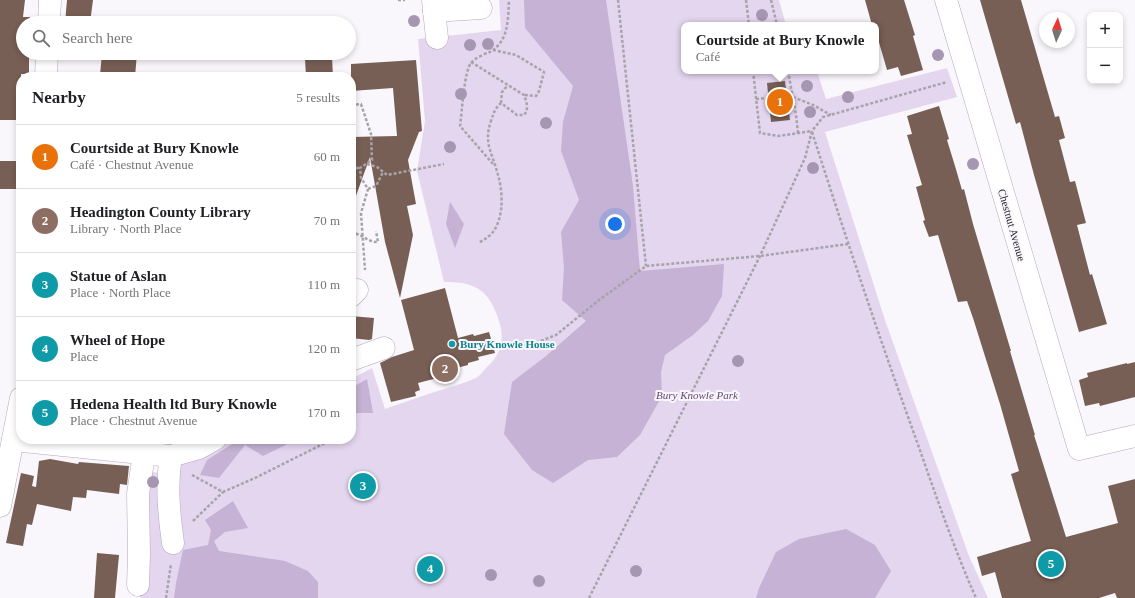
<!DOCTYPE html>
<meta charset="utf-8">
<style>
:root{--surface:#fff;--page:#f6f6f6;--text:#202124;--muted:#757577;--line:#e0e0e0;--accent:#1d8135}
body{margin:0;font-family:"Times New Roman",serif;background:var(--page);color:var(--text)}
.controls{position:absolute;right:12px;top:12px;display:grid;overflow:hidden;border-radius:8px;box-shadow:0 2px 6px #0003}
.controls button{width:36px;height:36px;display:grid;place-items:center;padding:0;border:0;border-bottom:1px solid var(--line);background:var(--surface);color:var(--text);font:20px sans-serif}
.compass{position:absolute;left:1039px;top:12px;width:36px;height:36px;border-radius:50%;background:var(--surface);box-shadow:0 2px 6px #0003;rotate:4deg}
.you{position:absolute;left:615px;top:224px;width:14px;height:14px;margin:-10px;border:3px solid #fff;border-radius:50%;background:#1a73e8;box-shadow:0 0 0 6px #1a73e833}
.badge{display:grid;place-items:center;width:26px;height:26px;border-radius:50%;background:var(--accent);color:#fff;font-size:13px;font-weight:700}
.pin{position:absolute;translate:-50% -50%;border:2px solid #fff;box-shadow:0 1px 4px #0006}
.popup{position:absolute;left:681px;top:22px;width:198px;height:52px;box-sizing:border-box;display:grid;place-content:center;border-radius:8px;background:var(--surface);filter:drop-shadow(0 1px 3px #0005);font-size:13px;white-space:nowrap;color:var(--muted)}
.popup b{font-size:15px;color:var(--text)}
.popup::after{content:'';position:absolute;left:50%;top:100%;margin-left:-8px;border:8px solid transparent;border-top-color:var(--surface)}
.list{margin:0;padding:0;list-style:none}
h2{display:flex;justify-content:space-between;align-items:center;height:52px;margin:0;padding:0 16px;font-size:17px}
h2 small{font-size:13px;font-weight:400;color:var(--muted)}
.list li{display:grid;grid-template-columns:26px 1fr auto;gap:12px;align-items:center;box-sizing:border-box;height:64px;padding:0 16px;border-top:1px solid var(--line)}
.list b{display:block;font-size:15px;white-space:nowrap}
.list p{margin:0;font-size:13px;white-space:nowrap;color:var(--muted)}
.list em{font-size:13px;font-style:normal;color:var(--muted)}
.icon{flex:none;width:22px;height:22px;fill:none;stroke:currentColor;stroke-width:2;stroke-linecap:round;stroke-linejoin:round}
.map{position:relative;flex:none;width:1135px;height:598px;overflow:hidden}
.search{position:absolute;background:var(--surface);box-shadow:0 2px 6px #0003;left:16px;top:16px;width:340px;height:44px;display:flex;align-items:center;gap:10px;box-sizing:border-box;padding:0 14px;border-radius:22px;color:var(--muted);font-size:15px}
.panel{position:absolute;background:var(--surface);box-shadow:0 2px 6px #0003;left:16px;top:72px;width:340px;height:372px;border-radius:16px}
.map>svg:first-child{display:block}
.green{fill:#e4d6ef}
.forest{fill:#c5b2d4}
.building{fill:#785f55}
.lines{fill:none;stroke-linecap:round;stroke-linejoin:round}
.minor-casing{stroke:#b4a7be;stroke-width:23}
.path{stroke:#a7a3aa;stroke-width:2.5;stroke-dasharray:3 2;stroke-linecap:butt}
.minor{stroke:#fff;stroke-width:22}
.tree{fill:#a796b2}
.culture-dot{fill:#0f9aa8;stroke:#faf7fc;stroke-width:1.5}
.labels{text-anchor:middle;stroke-width:4;stroke-linejoin:round;paint-order:stroke}
.street-label{font-size:11px;fill:#2a252e;stroke:#faf7fc}
.culture-label{font-size:11px;font-weight:bold;fill:#0d838f;stroke:#faf7fc;text-anchor:start}
.park-label{font-size:11px;font-style:italic;fill:#634776;stroke:#faf7fc}
</style>
<div class="map">
<svg width="1135" height="598" viewBox="0 0 1135 598">
<rect width="100%" height="100%" fill="#faf7fc"/>
<path class="green" d="M499,0H779L786,25H684V71H817L826,99L947,68L957,97L825,132L885,320L969,556L988,598H140L143,556V471L168,474L180,468L184,458L226,439H351V379L372,368L385,409C404,402 422,396 441,390C452,386 465,383 476,378C480,376 483,371 487,367C507,349 504,329 493,306C483,285 466,282 444,282L417,171L425,121L418,39L501,30Z"/>
<g class="forest">
<polygon points="524,0 606,0 633,186 640,271 724,264 722,296 708,321 693,335 665,355 661,372 662,396 640,435 617,457 588,460 553,483 532,470 504,434 512,382 546,356 586,321 562,300 564,268 561,232 579,200 561,151 563,122 573,86 525,28"/>
<polygon points="450,202 464,224 455,248 446,224"/>
<polygon points="367,379 373,413 351,413 351,388"/>
<polygon points="240,439 298,439 263,456 245,445 219,478 200,475 207,460"/>
<polygon points="233,501 248,528 225,532 214,541 219,551 285,561 308,571 318,582 318,598 174,598 176,583 183,550 208,545 211,530 205,520"/>
<polygon points="846,529 875,545 891,571 875,598 756,598 759,588 776,552 799,539"/>
</g>
<g class="building">
<polygon points="0,0 25,0 23,17 30,17 30,23 23,23 23,53 29,53 29,74 21,74 21,120 0,120"/>
<polygon points="67,0 93,0 90,23 65,23"/>
<polygon points="865,0 904,0 915,35 913,36 923,70 901,76 898,67 887,70 876,32 876,25 872,25"/>
<polygon points="980,0 1021,0 1055,117 1059,116 1065,138 1059,140 1070,182 1075,181 1086,223 1077,225 1090,275 1092,274 1107,324 1079,332 1034,175 1020,122 1016,124"/>
<polygon points="102,53 137,53 135,77 102,77 102,75 100,75"/>
<polygon points="332,57 333,77 306,77 305,59"/>
<polygon points="416,60 422,131 419,132 408,160 416,204 407,206 413,235 400,298 385,242 370,157 353,204 351,203 351,137 397,136 393,88 351,91 351,64"/>
<polygon points="785,81 790,120 771,122 767,83"/>
<polygon points="939,106 949,139 947,140 955,166 962,190 964,189 973,224 1011,351 1010,351 1035,435 1034,435 1066,537 1118,523 1108,486 1135,479 1135,598 1117,598 1115,593 1099,598 1002,598 995,572 982,576 977,557 1031,541 1011,474 1019,471 1000,404 973,318 967,301 958,302 938,235 929,237 923,221 925,220 916,187 922,185 907,135 912,134 907,116"/>
<rect x="0" y="161" width="21" height="28"/>
<polygon points="445,288 458,338 473,334 474,336 489,332 495,353 478,357 479,360 468,363 468,365 453,369 449,375 418,383 420,390 415,392 416,396 391,402 380,363 392,357 414,350 401,300"/>
<polygon points="351,316 374,318 372,339 369,340 351,338"/>
<polygon points="1135,362 1135,397 1100,406 1099,403 1085,406 1079,380 1088,377 1087,373 1127,363 1127,364"/>
<polygon points="50,459 78,464 79,462 129,466 127,485 120,484 119,494 87,490 86,498 73,497 71,511 37,504 32,525 27,524 23,546 6,543 21,473 34,476 32,486 36,487 39,461"/>
<polygon points="97,553 119,555 115,598 94,598"/>
</g>
<g class="lines">
<defs>
<g id="minor">
<polyline points="433,0 437,38"/>
<polyline points="946,0 1079,449 1135,436"/>
<polyline points="434,11 481,8"/>
<polyline points="49,23 50,0"/>
<polyline points="46,77 47,53"/>
<polyline points="351,296 357,290"/>
<polyline points="351,360 384,348"/>
<polyline points="13,440 171,456 199,448 215,439"/>
<path d="M171,456C166,485 169,514 173,543"/>
<polyline points="0,506 21,398"/>
<polyline points="138,585 139,555 138,494 144,454"/>
</g>
</defs>
<use href="#minor" class="minor-casing"/>
<g class="path">
<polyline points="398,0 405,0"/>
<polyline points="618,0 646,266"/>
<polyline points="746,0 749,25"/>
<polyline points="771,0 777,25"/>
<polyline points="493,50 516,55 544,72 539,91 536,96 524,95"/>
<path d="M471,62L524,95C527,103 529,109 524,115H517L501,103C494,110 494,112 491,121C483,144 493,154 498,175C503,192 504,217 493,232C489,237 484,240 478,243"/>
<polyline points="753,71 760,133 778,136 812,131"/>
<polyline points="788,71 796,115 798,133"/>
<polyline points="793,97 813,105 831,115"/>
<polyline points="756,99 768,98"/>
<polyline points="501,103 502,92 508,85"/>
<polyline points="351,105 361,104 371,134 372,160 360,168 361,178 368,189 361,213 365,270"/>
<path d="M812,132C845,235 879,337 916,439C935,493 953,546 976,598"/>
<polyline points="367,164 377,167 387,175 444,164"/>
<path d="M493,164L460,126C462,113 464,71 471,63C475,58 484,54 490,52C509,41 508,19 509,0"/>
<polyline points="351,168 360,168"/>
<polyline points="368,189 376,186 383,172"/>
<path d="M351,232C355,234 360,234 363,237C369,240 371,242 378,242L376,231"/>
<polyline points="507,349 533,344 556,335 599,300 646,266 760,256 848,244"/>
<polyline points="192,475 223,492 255,478 333,439"/>
<polyline points="193,521 223,492"/>
<polyline points="166,598 171,564"/>
<polyline points="589,598 760,256 805,158 812,131 823,117 947,82"/>
</g>
<use href="#minor" class="minor"/>
</g>
<g class="tree">
<circle cx="762" cy="15" r="6"/>
<circle cx="414" cy="21" r="6"/>
<circle cx="488" cy="44" r="6"/>
<circle cx="470" cy="45" r="6"/>
<circle cx="938" cy="55" r="6"/>
<circle cx="807" cy="86" r="6"/>
<circle cx="461" cy="94" r="6"/>
<circle cx="848" cy="97" r="6"/>
<circle cx="810" cy="112" r="6"/>
<circle cx="546" cy="123" r="6"/>
<circle cx="450" cy="147" r="6"/>
<circle cx="973" cy="164" r="6"/>
<circle cx="813" cy="168" r="6"/>
<circle cx="738" cy="361" r="6"/>
<circle cx="153" cy="482" r="6"/>
<circle cx="636" cy="571" r="6"/>
<circle cx="491" cy="575" r="6"/>
<circle cx="539" cy="581" r="6"/>
</g>
<circle class="culture-dot" cx="452" cy="344" r="4"/>
<g class="labels">
<g class="street-label">
<text transform="translate(1012 225) rotate(74)" y="4">Chestnut Avenue</text>
</g>
<g class="culture-label">
<text x="460" y="348">Bury Knowle House</text>
</g>
<g class="park-label">
<text x="697" y="399">Bury Knowle Park</text>
</g>
</g>
</svg>
<div class="controls">
<button>+</button>
<button>−</button>
</div>
<svg class="compass" viewBox="-18 -18 36 36"><path d="M0-13l5 13h-10z" fill="#e53935"/><path d="M0 13l5-13h-10z" fill="#757577"/></svg>
<div class="you"></div>
<div class="pin badge" style="left:780px;top:102px;background:#e8710a">1</div>
<div class="popup"><b>Courtside at Bury Knowle</b>Café</div>
<div class="pin badge" style="left:445px;top:369px;background:#8d6e63">2</div>
<div class="pin badge" style="left:363px;top:486px;background:#0f9aa8">3</div>
<div class="pin badge" style="left:430px;top:569px;background:#0f9aa8">4</div>
<div class="pin badge" style="left:1051px;top:564px;background:#0f9aa8">5</div>
<div class="search"><svg class="icon" aria-label="search" viewBox="0 0 24 24"><circle cx="10" cy="10" r="6"/><path d="M15 15l6 6"/></svg>Search here</div>
<section class="panel">
<h2>Nearby<small>5 results</small></h2>
<ul class="list">
<li><span class="badge" style="background:#e8710a">1</span><div><b>Courtside at Bury Knowle</b><p>Café · Chestnut Avenue</p></div><em>60 m</em></li>
<li><span class="badge" style="background:#8d6e63">2</span><div><b>Headington County Library</b><p>Library · North Place</p></div><em>70 m</em></li>
<li><span class="badge" style="background:#0f9aa8">3</span><div><b>Statue of Aslan</b><p>Place · North Place</p></div><em>110 m</em></li>
<li><span class="badge" style="background:#0f9aa8">4</span><div><b>Wheel of Hope</b><p>Place</p></div><em>120 m</em></li>
<li><span class="badge" style="background:#0f9aa8">5</span><div><b>Hedena Health ltd Bury Knowle</b><p>Place · Chestnut Avenue</p></div><em>170 m</em></li>
</ul>
</section>
</div>
